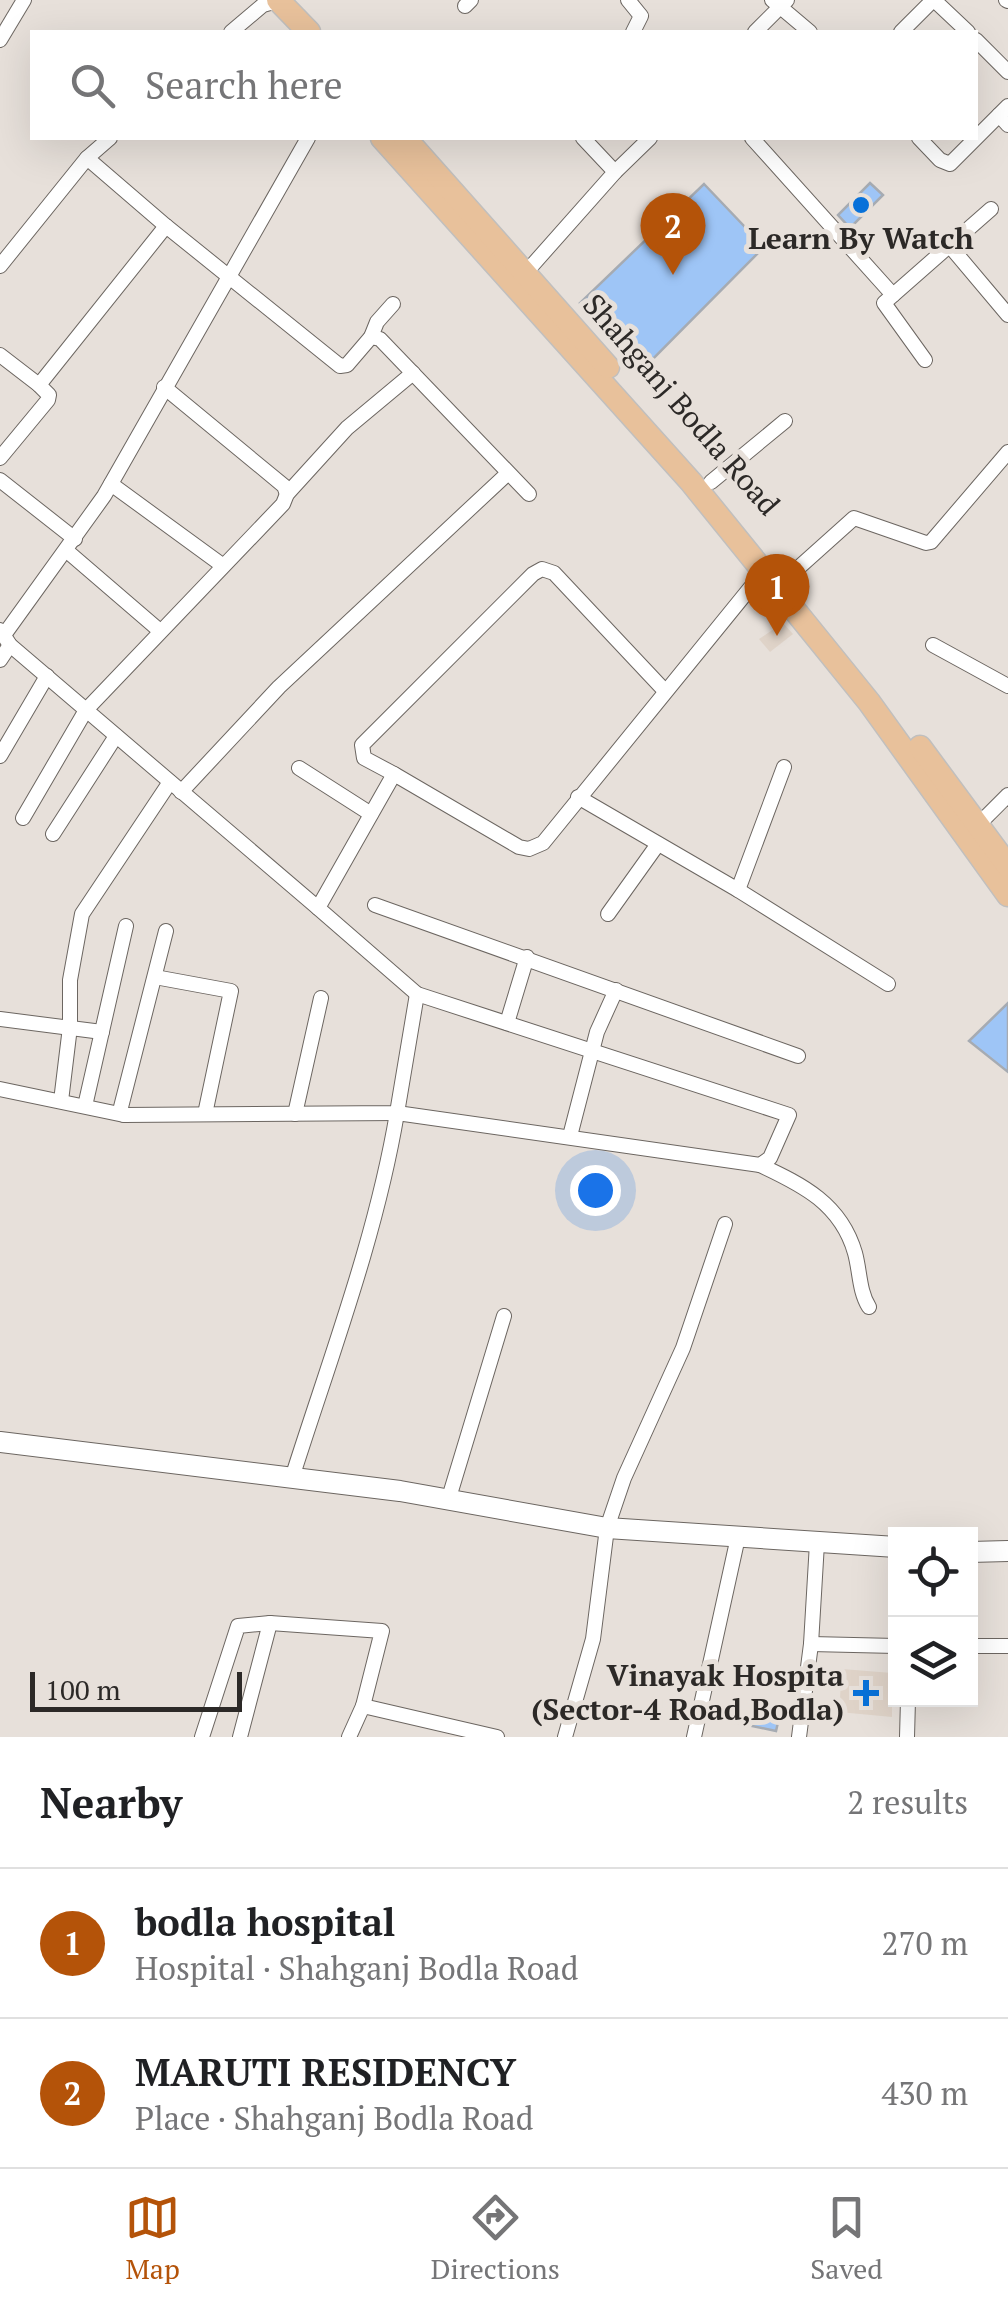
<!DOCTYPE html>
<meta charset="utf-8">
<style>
:root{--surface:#fff;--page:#f6f6f6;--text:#202124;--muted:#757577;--line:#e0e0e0;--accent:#b45309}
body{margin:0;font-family:"PT Serif",serif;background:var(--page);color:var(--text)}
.controls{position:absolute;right:30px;bottom:30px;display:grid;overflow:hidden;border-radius:0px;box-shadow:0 10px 40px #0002}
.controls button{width:90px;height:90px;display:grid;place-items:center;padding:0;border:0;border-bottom:2px solid var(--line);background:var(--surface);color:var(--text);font:50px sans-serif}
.scale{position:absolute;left:30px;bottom:25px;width:212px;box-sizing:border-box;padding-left:10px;border:5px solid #2c2927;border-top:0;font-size:28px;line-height:35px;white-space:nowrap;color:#2c2927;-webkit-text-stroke:8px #e7e0da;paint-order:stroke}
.you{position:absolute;left:595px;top:1190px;width:35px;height:35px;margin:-25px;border:8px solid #fff;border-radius:50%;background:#1a73e8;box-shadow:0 0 0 15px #1a73e833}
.badge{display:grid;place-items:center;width:65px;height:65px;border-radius:50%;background:var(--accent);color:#fff;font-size:32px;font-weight:700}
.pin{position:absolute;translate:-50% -82px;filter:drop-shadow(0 2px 5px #0008)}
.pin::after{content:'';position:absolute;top:52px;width:35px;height:30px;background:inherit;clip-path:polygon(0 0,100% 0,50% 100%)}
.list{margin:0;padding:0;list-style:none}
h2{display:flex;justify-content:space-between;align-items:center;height:130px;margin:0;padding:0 40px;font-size:42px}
h2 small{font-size:32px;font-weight:400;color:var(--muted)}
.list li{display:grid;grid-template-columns:65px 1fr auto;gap:30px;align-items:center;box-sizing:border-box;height:150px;padding:0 40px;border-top:2px solid var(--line)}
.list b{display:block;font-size:38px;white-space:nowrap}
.list p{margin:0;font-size:32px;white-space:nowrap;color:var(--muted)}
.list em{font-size:32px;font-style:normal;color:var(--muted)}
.icon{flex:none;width:55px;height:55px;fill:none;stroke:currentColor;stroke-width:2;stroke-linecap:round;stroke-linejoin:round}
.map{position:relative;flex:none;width:1008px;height:1737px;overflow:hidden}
.search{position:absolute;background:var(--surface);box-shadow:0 10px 40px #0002;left:30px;right:30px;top:30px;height:110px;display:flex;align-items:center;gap:25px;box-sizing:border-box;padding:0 35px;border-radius:0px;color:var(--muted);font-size:38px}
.sheet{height:430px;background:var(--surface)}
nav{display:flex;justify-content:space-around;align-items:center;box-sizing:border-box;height:140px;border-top:2px solid var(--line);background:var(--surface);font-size:28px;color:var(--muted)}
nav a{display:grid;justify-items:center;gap:5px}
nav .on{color:var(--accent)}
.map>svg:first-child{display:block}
.built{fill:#dfd3c8}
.building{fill:#9ec5f6;stroke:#a6abb2;stroke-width:2.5}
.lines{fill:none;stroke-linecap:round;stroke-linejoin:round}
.minor-casing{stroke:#6c6661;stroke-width:16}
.secondary-casing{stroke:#6c6661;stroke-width:22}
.primary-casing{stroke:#c0bfbe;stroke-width:25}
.minor{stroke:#fff;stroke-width:14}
.secondary{stroke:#fff;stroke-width:20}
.primary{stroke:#e8c19b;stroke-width:22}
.poi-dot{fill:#0871d9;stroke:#e7e0da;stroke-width:4}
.labels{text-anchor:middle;stroke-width:10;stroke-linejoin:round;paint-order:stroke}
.poi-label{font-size:30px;font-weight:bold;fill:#2c2927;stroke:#e7e0da}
.street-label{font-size:30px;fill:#2c2927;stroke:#e7e0da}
</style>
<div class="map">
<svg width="1008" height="1737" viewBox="0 0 1008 1737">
<rect width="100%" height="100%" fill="#e7e0da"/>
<g class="built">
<polygon points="783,623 793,634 770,652 759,639"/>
<polygon points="842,1669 892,1673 892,1717 839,1712"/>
</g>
<g class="building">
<polygon points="870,183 883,195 850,228 838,215"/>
<polygon points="704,184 764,247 641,371 580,303"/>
<polygon points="1008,1003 1008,1072 969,1041"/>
<polygon points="752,1708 779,1718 776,1731 733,1722 735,1713 750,1716"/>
</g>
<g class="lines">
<defs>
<g id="minor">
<polyline points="628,0 641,16 633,32"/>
<polyline points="772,0 810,32"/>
<polyline points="934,0 968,32"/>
<polyline points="1006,0 1008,1"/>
<polyline points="465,6 471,0"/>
<polyline points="231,32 263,5 280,0"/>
<polyline points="755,32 787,0"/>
<polyline points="901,32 933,0"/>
<polyline points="0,40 24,0"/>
<polyline points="976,40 1008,72"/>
<polyline points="1008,106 999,115 1008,125"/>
<polyline points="110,138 87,158 166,226 340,366 347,365 371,337 380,339 529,494"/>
<polyline points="752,138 893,295"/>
<polyline points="919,138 940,160 950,164 999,115"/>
<polyline points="615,172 650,138"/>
<polyline points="949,245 1008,315"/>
<polyline points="0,266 87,158"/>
<polyline points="521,278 615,172 583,138"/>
<polyline points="371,337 377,322 393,304"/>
<polyline points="0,355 39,385"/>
<polyline points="925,360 884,303 991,209"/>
<polyline points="164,387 284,486 287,494"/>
<polyline points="0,458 48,400 49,395 39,385 166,226"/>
<polyline points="0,480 75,539"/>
<polyline points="711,482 785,421"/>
<polyline points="111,484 222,565"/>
<polyline points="67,551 160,631"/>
<polyline points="777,587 854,518 926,543 931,542 1008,452"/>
<polyline points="0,630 10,645 318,908"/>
<polyline points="4,635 104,496 308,138"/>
<polyline points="933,645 1008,686"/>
<polyline points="0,660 10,645"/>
<polyline points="0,756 47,676"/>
<polyline points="299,768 371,814"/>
<polyline points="394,774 364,758 362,745 533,574 542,569 554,573 664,690"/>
<polyline points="181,792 279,687 507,474"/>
<polyline points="578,797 738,890 784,767"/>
<polyline points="23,818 86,710 283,504 287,494 347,428 413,373"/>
<polyline points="979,824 1008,795"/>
<polyline points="53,834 116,736"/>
<polyline points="738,890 888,984"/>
<polyline points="375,905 798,1056"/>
<polyline points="608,914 658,844"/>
<polyline points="166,931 120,1111 124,1115 397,1113 417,994"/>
<polyline points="155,977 231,991 205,1114"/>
<polyline points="0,1019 102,1032"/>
<polyline points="507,1023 527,957"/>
<polyline points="0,1089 124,1115"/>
<polyline points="61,1101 70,1027 70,980 82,914 170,782"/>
<polyline points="85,1106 126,926"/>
<polyline points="295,1114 321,998"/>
<polyline points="570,1136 597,1032 616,990"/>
<path d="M760,1165C803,1185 841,1204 855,1253C860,1271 859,1291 869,1307"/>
<path d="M292,1478C330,1358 376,1238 397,1113L760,1165L770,1158L789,1115L417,994L318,908L394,774L519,847L529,849L543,843L764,571L776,562"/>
<polyline points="448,1501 504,1316"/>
<polyline points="811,1644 896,1646"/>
<polyline points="970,1646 1008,1646"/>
<polyline points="202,1737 238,1626 270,1623 382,1631 363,1706"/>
<polyline points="240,1737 270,1623"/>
<polyline points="349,1737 363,1706 497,1737"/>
<polyline points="565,1737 593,1639 607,1528 624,1478 683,1348 725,1224"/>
<polyline points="694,1737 738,1537"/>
<polyline points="799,1737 811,1644 817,1543"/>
<polyline points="907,1737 908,1700"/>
</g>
<g id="secondary">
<polyline points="0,1442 400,1491 607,1528 896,1547"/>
<polyline points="970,1552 1008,1551"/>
</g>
<g id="primary">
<polyline points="278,0 309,32"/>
<polyline points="382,138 691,482 869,702 1008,895"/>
<polyline points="405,138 608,367"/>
<polyline points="920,747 1008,866"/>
</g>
</defs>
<use href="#minor" class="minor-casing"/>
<use href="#secondary" class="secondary-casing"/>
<use href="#primary" class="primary-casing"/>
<use href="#minor" class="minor"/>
<use href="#secondary" class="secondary"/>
<use href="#primary" class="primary"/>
</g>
<g class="poi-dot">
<circle cx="861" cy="205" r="10"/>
<path d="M861 1678h10v10h10v10h-10v10h-10v-10h-10v-10h10z"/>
</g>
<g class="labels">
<g class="poi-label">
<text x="861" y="249">Learn By Watch</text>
<text x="844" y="1686" text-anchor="end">Vinayak Hospita<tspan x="844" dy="34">(Sector-4 Road,Bodla)</tspan></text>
</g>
<g class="street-label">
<text transform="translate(681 405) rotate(49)" y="10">Shahganj Bodla Road</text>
</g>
</g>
</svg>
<div class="controls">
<button><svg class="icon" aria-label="locate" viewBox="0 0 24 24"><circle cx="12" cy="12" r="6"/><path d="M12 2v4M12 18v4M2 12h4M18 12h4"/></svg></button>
<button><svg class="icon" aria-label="layers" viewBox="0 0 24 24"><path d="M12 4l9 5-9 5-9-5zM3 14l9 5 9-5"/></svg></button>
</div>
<div class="scale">100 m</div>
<div class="you"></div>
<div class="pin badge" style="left:777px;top:636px">1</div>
<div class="pin badge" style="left:673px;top:275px">2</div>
<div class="search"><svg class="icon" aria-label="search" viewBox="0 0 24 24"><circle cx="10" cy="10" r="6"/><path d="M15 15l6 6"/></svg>Search here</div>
</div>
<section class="sheet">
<h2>Nearby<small>2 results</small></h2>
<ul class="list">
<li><span class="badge">1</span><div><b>bodla hospital</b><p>Hospital · Shahganj Bodla Road</p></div><em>270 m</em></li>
<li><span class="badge">2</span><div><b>MARUTI RESIDENCY</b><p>Place · Shahganj Bodla Road</p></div><em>430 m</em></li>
</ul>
</section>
<nav>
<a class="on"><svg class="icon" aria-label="map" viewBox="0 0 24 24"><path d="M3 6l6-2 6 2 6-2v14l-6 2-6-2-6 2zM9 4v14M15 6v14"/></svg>Map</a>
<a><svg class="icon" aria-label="directions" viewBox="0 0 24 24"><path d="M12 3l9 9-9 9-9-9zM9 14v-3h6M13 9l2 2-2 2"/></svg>Directions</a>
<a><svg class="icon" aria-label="saved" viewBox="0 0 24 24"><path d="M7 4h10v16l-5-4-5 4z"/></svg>Saved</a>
</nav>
